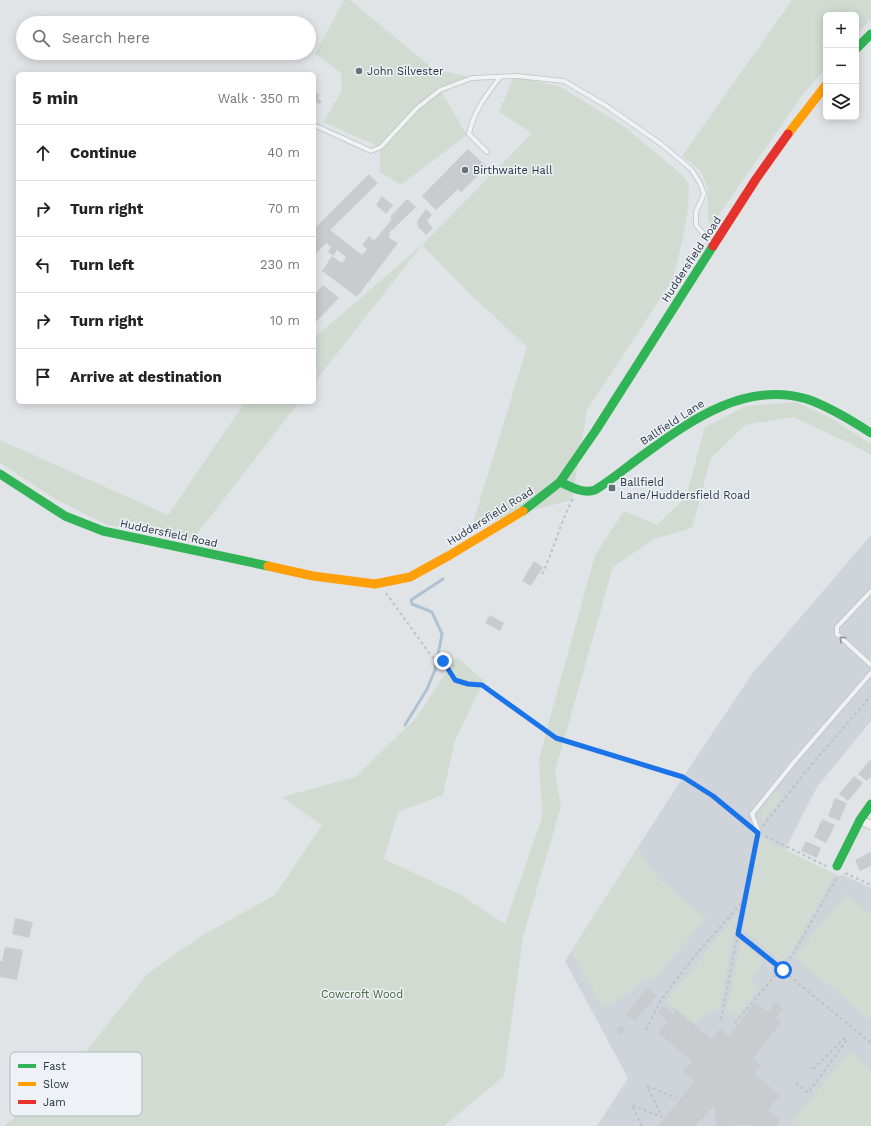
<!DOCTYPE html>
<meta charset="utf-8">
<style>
:root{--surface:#fff;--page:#f6f6f6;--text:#222;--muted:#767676;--line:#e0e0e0}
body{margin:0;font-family:"Work Sans",sans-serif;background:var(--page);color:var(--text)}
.controls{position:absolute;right:12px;top:12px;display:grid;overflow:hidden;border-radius:6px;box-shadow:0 2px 10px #0003}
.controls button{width:36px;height:36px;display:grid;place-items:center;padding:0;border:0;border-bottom:1px solid var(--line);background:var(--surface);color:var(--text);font:20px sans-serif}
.stop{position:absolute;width:12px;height:12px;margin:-9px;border:3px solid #1a73e8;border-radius:50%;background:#fff}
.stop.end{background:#1a73e8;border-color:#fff;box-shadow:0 1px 4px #0008}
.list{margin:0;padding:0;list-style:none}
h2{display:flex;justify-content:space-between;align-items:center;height:52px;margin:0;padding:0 16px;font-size:17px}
h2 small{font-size:13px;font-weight:400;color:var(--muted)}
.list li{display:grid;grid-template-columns:26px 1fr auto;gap:12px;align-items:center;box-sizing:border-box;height:56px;padding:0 16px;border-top:1px solid var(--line)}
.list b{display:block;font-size:15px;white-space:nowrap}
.list em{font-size:13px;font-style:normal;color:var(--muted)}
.icon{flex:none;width:22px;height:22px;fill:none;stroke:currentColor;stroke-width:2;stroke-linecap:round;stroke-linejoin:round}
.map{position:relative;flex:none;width:871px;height:1126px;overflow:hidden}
.search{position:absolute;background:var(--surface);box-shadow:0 2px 10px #0003;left:16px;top:16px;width:300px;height:44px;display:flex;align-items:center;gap:10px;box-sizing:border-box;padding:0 14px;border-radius:22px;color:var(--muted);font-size:15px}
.panel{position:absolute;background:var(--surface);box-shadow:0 2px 10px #0003;left:16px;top:72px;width:300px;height:332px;border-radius:6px}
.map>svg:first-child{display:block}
.built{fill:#cfd3da}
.green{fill:#d2dbd1}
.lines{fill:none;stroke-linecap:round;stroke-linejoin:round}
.stream{stroke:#aec2d3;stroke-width:3}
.building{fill:#c9cccf}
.lane-casing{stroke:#bfc2c5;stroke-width:5.5}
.street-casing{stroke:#bfc2c5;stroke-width:10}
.path{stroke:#bfc2c5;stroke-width:2;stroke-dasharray:3 3;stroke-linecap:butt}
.lane{stroke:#f1f2f3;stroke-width:4}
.street{stroke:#f1f2f3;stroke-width:8}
.fast{stroke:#30b455;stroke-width:9}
.slow{stroke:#ff9f0a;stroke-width:9}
.jam{stroke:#e5322d;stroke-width:9}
.oneway{stroke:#8c929a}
.route{stroke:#1a73e8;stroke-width:5}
.poi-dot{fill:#68707b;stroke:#eef2f6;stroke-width:1.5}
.labels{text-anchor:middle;stroke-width:3;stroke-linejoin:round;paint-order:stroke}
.poi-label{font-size:11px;fill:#273241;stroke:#eef2f6;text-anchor:start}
.street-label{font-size:11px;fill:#273241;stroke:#eef2f6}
.park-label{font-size:11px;fill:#3d5d33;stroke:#eef2f6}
.key{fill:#eef2f6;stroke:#b2b8c0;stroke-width:1}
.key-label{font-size:11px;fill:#273241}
</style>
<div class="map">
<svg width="871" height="1126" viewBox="0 0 871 1126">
<rect width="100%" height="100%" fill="#e1e4e7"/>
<polygon class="built" points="871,535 871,721 817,787 785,850 838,876 843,875 871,888 871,1126 597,1126 628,1078 565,961 683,777 752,674"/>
<g class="green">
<polygon points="344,0 350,0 432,68 472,78 440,90 467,135 401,185 380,172 380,147 323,122 342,91 341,73 315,54"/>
<polygon points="792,0 871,0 871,19 856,35 856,15 826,15 826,68 803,94 709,229 707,186 700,170 682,156"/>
<polygon points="514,76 561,87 625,127 682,175 689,185 688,210 683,238 673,279 587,410 572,500 472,526 527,347 470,294 422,245 314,383 314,338 422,245 532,133 499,112"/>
<polygon points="245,402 299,402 193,539 107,525 57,500 0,463 0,440 168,515"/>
<polygon points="796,402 829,417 871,444 871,455 849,443 793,417 745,425 711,458 692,528 654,539 613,567 555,771 561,806 523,937 504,1076 444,1126 4,1126 70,1072 147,974 201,936 275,895 322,825 282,797 355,777 415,719 457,657 484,681 455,740 443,795 398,812 384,859 461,895 505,924 542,818 539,758 595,555 624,511 657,525 686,497 705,427 746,406"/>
<polygon points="781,792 779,801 762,823 761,811 774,794"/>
<polygon points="762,837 784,850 835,874 792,951 782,962 743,929 759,840"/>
<polygon points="638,848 658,878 706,919 655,977 642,980 628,994 603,1008 571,952"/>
<polygon points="846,894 871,914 871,1020 794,957"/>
<path d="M738,912L719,1010C707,1010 701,1016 694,1024L666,1001Z"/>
<polygon points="741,941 761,958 762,964 750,979 760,988 735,1018 727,1011"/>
<polygon points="850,1051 871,1069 871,1126 796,1126 791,1122"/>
</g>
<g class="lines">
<polyline class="stream" points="405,725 427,689 435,670 442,634 432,612 412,604 411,600 443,579"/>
</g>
<g class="building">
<polygon points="314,91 320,95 318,98 322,102 319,104 316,102 314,105"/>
<polygon points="468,149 487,167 461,192 458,189 436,210 422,196"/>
<polygon points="369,174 378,183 330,230 362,255 367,249 362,245 369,236 374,241 392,219 390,217 407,199 416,207 390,232 389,238 398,243 357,297 322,271 332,256 342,263 346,257 337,250 334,256 328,252 331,247 326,243 314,256 314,240 317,236 314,234 314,229"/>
<polygon points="382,196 393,205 386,214 376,205"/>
<polygon points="426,209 432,215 427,221 433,228 426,235 418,227 417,221"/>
<polygon points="323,285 339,298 314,324 314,293 315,294"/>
<polygon points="534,561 543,567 531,586 522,581"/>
<polygon points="490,615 504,623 500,631 485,623"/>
<polygon points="871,759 871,777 867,781 858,774"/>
<polygon points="854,776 863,783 848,801 839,794"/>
<polygon points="835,798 847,803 839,821 828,816"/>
<polygon points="822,819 835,825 826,843 814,837"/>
<polygon points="806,841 821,848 817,858 801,851"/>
<polygon points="871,852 871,866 860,871 855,860"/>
<polygon points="15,918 33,922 29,938 12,934"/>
<polygon points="5,947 23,950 17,980 0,977 0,961 2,961"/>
<polygon points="647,988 657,996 635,1021 626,1014"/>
<polygon points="755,1002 768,1012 776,1002 784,1009 775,1018 781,1023 753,1058 761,1065 754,1074 780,1095 768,1110 780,1120 776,1126 751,1126 749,1125 716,1126 714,1105 696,1126 658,1126 695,1081 683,1072 692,1061 658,1033 667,1021 657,1012 663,1006 673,1014 676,1009 711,1039 720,1029 729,1036"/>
<circle cx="621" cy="1030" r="4"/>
</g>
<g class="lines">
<defs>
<g id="lane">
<polyline points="314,125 371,151 381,147 417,108 440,90 472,78 517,76 564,81 605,105 661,144 691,169 700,183 704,194 696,212 696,225 711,243"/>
<path d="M487,152L469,134C473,112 487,94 500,77"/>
<polyline points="871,591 837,627 837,634 871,665"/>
<polyline points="759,833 752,814 794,762 871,673"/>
</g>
<polyline id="street" points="860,820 871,825"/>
</defs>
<use href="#lane" class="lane-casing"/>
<use href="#street" class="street-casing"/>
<g class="path">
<path d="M542,574C554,550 560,522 573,499"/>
<polyline points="386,593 432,657 443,661 455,680 468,684 482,685 556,738 683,777 713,796 749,825"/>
<polyline points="763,826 812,764 871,696"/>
<polyline points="765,836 826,866"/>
<polyline points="845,873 871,885"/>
<polyline points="738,934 871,1043"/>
<polyline points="721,1019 757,839"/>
<polyline points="735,1023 793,954 838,876"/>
<polyline points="646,1030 661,1000 693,958 744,900"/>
<polyline points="796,1083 808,1093 847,1040 845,1038 812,1070 810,1068"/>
<polyline points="642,1126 632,1105 662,1117 647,1086 676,1098"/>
</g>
<use href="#lane" class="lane"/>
<use href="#street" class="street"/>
<g class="fast">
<polyline points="856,49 871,34"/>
<polyline points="0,474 65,516 103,531 268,566"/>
<path d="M560,482C571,487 583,494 595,490C613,479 629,465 646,453C692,419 747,381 807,399C830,407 851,420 871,433"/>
<polyline points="523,511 560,482 596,430 713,246"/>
<polyline points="837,866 860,820 871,804"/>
</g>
<g class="slow">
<polyline points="788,134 826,85"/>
<polyline points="268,566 313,576 375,584 410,577 450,555 523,511"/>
</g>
<polyline class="jam" points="713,246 756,179 788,134"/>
</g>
<defs><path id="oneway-chevron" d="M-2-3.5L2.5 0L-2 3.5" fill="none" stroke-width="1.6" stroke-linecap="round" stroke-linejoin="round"/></defs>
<use class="oneway" href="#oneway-chevron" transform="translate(842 639) rotate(-137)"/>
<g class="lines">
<polyline class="route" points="443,661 455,680 468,684 482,685 556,738 683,777 713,796 758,833 738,934 783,970"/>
</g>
<g class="poi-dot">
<circle cx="359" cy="71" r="4"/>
<circle cx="465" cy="170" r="4"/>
<rect x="608" y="484" width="8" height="8" rx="2"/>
</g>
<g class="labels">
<g class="poi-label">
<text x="367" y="75">John Silvester</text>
<text x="473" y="174">Birthwaite Hall</text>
<text x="620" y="486">Ballfield<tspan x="620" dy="13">Lane/Huddersfield Road</tspan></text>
</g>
<g class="street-label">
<text transform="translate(691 259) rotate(-57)" y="4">Huddersfield Road</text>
<text transform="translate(672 422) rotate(-33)" y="4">Ballfield Lane</text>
<text transform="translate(490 516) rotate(-32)" y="4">Huddersfield Road</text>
<text transform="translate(169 533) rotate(12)" y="4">Huddersfield Road</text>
</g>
<g class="park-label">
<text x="362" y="998">Cowcroft Wood</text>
</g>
</g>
<rect x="10" y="1052" width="132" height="64" rx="6" class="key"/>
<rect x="18" y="1064" width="18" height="4" fill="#30b455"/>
<rect x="18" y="1082" width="18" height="4" fill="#ff9f0a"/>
<rect x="18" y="1100" width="18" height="4" fill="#e5322d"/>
<g class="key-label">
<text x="43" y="1070">Fast</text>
<text x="43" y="1088">Slow</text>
<text x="43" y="1106">Jam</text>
</g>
</svg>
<div class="controls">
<button>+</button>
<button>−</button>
<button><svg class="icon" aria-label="layers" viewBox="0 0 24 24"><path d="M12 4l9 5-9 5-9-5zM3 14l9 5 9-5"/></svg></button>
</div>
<div class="stop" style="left:783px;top:970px"></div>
<div class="stop end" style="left:443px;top:661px"></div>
<div class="search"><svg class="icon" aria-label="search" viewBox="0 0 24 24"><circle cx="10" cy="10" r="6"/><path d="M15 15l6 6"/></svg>Search here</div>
<section class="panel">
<h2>5 min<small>Walk · 350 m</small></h2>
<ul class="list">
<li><svg class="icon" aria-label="ahead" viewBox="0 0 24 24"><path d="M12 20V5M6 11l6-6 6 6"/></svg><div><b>Continue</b></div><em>40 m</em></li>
<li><svg class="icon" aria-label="right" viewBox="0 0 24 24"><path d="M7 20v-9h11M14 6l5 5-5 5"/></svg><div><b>Turn right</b></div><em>70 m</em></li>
<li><svg class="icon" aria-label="left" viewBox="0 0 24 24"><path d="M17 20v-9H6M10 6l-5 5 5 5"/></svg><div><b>Turn left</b></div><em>230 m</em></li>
<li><svg class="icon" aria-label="right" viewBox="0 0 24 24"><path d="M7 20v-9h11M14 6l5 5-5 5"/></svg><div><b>Turn right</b></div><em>10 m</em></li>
<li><svg class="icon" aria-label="arrive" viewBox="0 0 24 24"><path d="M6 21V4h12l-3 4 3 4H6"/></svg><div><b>Arrive at destination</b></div></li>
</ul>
</section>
</div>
